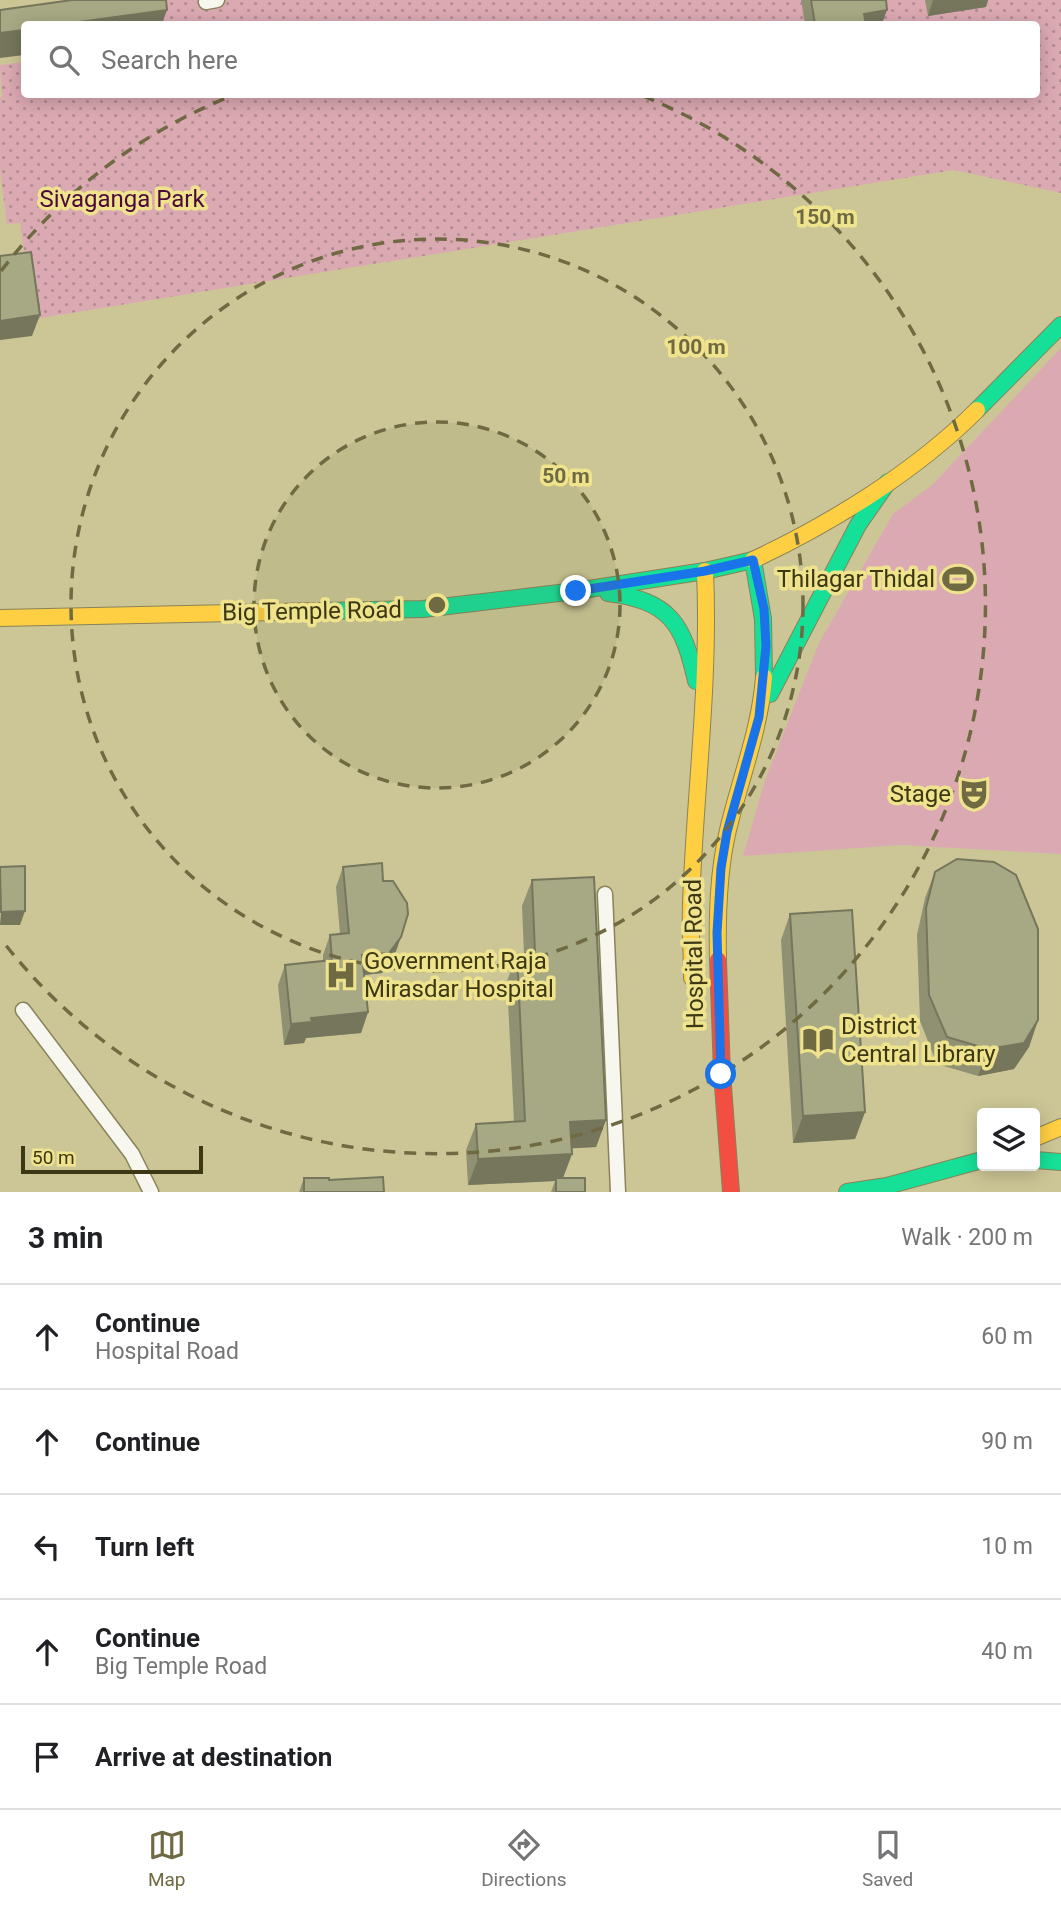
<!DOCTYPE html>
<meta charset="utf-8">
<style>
:root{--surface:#fff;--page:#f2f2f2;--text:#202124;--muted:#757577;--line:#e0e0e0;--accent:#6f6a42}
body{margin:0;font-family:Roboto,sans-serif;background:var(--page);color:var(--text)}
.controls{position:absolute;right:21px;bottom:21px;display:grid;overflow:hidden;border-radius:7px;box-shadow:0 4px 18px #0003}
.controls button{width:63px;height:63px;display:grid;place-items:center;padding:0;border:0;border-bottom:2px solid var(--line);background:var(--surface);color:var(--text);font:35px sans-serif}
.scale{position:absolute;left:21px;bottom:18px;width:182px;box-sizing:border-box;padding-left:7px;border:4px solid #3d3814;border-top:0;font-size:19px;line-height:24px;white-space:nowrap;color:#3d3814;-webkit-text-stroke:5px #efe48d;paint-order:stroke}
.stop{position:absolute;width:21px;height:21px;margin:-16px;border:5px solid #1a73e8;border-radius:50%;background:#fff}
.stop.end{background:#1a73e8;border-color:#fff;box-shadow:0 2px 7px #0008}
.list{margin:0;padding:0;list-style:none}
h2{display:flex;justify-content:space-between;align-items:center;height:91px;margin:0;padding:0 28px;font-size:30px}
h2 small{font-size:23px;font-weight:400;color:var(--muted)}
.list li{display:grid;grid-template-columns:46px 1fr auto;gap:21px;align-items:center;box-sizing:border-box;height:105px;padding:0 28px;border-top:2px solid var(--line)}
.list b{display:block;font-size:26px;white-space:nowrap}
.list p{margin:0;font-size:23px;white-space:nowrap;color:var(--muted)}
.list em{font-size:23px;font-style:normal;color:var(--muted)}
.icon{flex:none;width:38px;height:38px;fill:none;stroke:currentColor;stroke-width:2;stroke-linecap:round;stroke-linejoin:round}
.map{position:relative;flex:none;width:1061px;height:1192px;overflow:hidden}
.search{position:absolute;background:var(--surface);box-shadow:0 4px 18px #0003;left:21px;right:21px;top:21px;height:77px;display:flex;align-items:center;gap:18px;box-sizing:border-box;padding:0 24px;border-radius:7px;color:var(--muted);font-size:26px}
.sheet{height:616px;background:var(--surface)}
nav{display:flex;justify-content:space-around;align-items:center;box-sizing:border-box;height:98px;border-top:2px solid var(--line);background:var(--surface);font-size:19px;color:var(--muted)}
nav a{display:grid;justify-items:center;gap:4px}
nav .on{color:var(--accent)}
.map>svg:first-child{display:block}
.park{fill:url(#park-dots)}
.pitch{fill:#dba9b2}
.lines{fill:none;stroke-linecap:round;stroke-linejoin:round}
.lane-casing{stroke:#888359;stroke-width:17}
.fast-casing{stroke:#888359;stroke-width:18}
.slow-casing{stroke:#888359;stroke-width:18}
.jam-casing{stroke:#888359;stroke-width:18}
.lane{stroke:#f7f6ef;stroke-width:14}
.fast{stroke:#16e098;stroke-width:16}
.slow{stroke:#ffcf43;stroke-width:16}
.jam{stroke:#f24e42;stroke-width:16}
.wall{fill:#909172}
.shaded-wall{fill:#75765c}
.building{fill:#a7a984;stroke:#75765c;stroke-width:2}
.route{stroke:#1a73e8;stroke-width:9}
.ring{fill:none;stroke:#6f6a42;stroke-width:3.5;stroke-dasharray:12 9}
.labels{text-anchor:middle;stroke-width:7;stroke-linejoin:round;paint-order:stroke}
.park-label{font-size:24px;fill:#4c093a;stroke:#efe48d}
.poi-label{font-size:24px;fill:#3d3814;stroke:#efe48d;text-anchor:end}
.street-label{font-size:24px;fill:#3d3814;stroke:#efe48d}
.centre{fill:#6f6a42;stroke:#efe48d;stroke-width:3.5}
.ring-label{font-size:21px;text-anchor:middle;font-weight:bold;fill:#6f6a42;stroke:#efe48d;stroke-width:7;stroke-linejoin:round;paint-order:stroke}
</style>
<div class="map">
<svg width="1061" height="1192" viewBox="0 0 1061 1192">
<defs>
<pattern id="park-dots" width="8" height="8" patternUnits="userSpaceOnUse" patternTransform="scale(1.75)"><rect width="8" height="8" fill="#dba9b2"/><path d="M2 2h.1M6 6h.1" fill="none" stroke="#b38b90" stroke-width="1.8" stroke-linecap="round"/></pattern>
</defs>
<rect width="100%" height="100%" fill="#ccc696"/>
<polygon class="park" points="160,0 1061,0 1061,193 954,170 34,319 20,223 7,224 0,169 0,98 2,97 0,65 24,62 24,94 1036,94 1036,24 163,24"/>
<polygon class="pitch" points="1061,348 1061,854 900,845 743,856 765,780 819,643 893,514 932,485"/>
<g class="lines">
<defs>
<g id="lane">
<polyline points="206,2 217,0"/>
<polyline points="605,894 618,1192"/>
<polyline points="23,1010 132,1154 151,1192"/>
</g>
<g id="fast">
<polyline points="977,410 1061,325"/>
<path d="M608,593C670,601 683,623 696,681"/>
<polyline points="320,611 423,609 576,591 705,571 753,560 763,619 764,677"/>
<polyline points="770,694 858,525 888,482"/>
<polyline points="1035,1160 1061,1162"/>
<polyline points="847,1192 887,1186 982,1160"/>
</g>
<g id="slow">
<path d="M753,560C832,523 916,471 977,410"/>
<polyline points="0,618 320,611"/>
<path d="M718,960C717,916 718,872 728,830C740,779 760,730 764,677"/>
<path d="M692,978C692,953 690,928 691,903C695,792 710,682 705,571"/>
<polyline points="1035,1138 1061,1127"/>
</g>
<polyline id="jam" points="718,960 722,1073 731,1192"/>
</defs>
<use href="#lane" class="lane-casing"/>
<use href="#fast" class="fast-casing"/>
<use href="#slow" class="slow-casing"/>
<use href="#jam" class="jam-casing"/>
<use href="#lane" class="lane"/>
<use href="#fast" class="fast"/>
<use href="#slow" class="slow"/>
<use href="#jam" class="jam"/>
</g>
<g class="wall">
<polygon points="801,0 886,0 882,24 805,24"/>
<polygon points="925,0 988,0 986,7 928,16"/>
<polygon points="343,867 383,881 394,957 382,973 364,975 368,1012 361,1033 306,1038 304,1043 284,1045 278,985 285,965 323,961 323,955 330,935 340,934 336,887"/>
<polygon points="935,872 1038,1020 1029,1047 1014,1069 978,1076 937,1064 920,1021 917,935 925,898"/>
<polygon points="532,880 606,1120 596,1147 571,1148 572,1154 563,1178 585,1192 551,1192 555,1181 468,1185 466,1150 476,1124 514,1122 507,981 517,954 524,954 522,906"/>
<polygon points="790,914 865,1112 855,1139 793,1143 781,940"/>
<polygon points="304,1178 329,1180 384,1192 299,1192"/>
</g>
<g class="shaded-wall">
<polygon points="933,0 988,0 986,7 928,16"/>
<polygon points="167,10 162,24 64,24"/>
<polygon points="887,10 882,24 860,24 864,14"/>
<polygon points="24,30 24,55 0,58 0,33"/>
<polygon points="40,315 32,336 0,340 0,321"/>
<polygon points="25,911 20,925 0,925 1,912"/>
<polygon points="401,937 394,957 382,973 355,976 362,955"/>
<polygon points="368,1012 361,1033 306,1038 304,1043 284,1045 291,1024 311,1018"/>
<polygon points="1038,1020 1029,1047 1014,1069 978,1076 988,1049"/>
<polygon points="865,1112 855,1139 793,1143 803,1116"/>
<polygon points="606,1120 596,1147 561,1149 570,1122"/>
<polygon points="572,1154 562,1180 556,1178 555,1181 468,1185 478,1159"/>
</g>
<g class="building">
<polygon points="72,0 166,0 167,10 64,24 24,24 24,30 0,33 0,10"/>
<polygon points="811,0 886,0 887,10 864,14 866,24 815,24"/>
<polygon points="31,252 40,315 0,321 0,256"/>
<polygon points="957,859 994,862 1016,875 1038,929 1038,1020 1024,1043 988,1049 947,1037 929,995 926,908 935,872"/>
<polygon points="382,863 383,881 393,881 407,903 408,914 401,937 389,953 362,955 368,1012 311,1018 312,1022 291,1024 285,965 332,960 330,935 349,933 343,867"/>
<polygon points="25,866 25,911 1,912 0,867"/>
<polygon points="594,877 606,1120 570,1122 572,1154 478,1159 476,1124 525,1121 517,954 535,953 532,880"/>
<polygon points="852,910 865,1112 803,1116 790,914"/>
<polygon points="383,1177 384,1192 304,1192 304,1178 329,1178 329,1180"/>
<rect x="556" y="1178" width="29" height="14"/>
</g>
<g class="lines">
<polyline class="route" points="576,591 705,571 753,560 764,609 766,646 759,717 727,832 721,868 717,933 721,1074"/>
</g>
<circle cx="437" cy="605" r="183" fill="#6f6a42" fill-opacity=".12"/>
<g class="ring">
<circle cx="437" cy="605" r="183"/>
<circle cx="437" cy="605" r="366"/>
<path d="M1 271A549 549 0 0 1 231 96M643 96A549 549 0 1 1 1 939"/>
</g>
<defs>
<symbol id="stadium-bare" viewBox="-9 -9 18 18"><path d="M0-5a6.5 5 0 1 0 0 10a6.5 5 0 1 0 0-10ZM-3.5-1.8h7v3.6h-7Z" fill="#6f6a42" stroke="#efe48d" stroke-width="2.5" paint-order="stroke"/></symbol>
<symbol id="theatre-bare" viewBox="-9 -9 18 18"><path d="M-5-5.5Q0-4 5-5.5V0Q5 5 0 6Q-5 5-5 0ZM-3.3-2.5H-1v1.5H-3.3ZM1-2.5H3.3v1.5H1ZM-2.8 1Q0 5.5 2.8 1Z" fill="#6f6a42" stroke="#efe48d" stroke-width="2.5" paint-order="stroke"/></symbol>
<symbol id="hospital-bare" viewBox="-9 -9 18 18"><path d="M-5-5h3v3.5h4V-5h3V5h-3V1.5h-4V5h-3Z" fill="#6f6a42" stroke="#efe48d" stroke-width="2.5" paint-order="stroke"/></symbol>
<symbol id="library-bare" viewBox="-9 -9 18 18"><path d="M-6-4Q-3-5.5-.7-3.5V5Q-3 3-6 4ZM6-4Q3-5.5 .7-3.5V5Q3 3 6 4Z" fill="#6f6a42" stroke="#efe48d" stroke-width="2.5" paint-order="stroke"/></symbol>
</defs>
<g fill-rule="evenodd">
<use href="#stadium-bare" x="936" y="557" width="44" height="44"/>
<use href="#theatre-bare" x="952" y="772" width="44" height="44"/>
<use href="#hospital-bare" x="319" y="953" width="44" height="44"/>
<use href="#library-bare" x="796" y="1018" width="44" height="44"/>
</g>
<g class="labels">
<g class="park-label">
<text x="122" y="207">Sivaganga Park</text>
</g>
<g class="poi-label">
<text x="935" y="587">Thilagar Thidal</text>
<text x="951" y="802">Stage</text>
<text x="364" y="969" text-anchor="start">Government Raja<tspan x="364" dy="28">Mirasdar Hospital</tspan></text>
<text x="841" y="1034" text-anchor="start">District<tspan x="841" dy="28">Central Library</tspan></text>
</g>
<g class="street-label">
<text transform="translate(312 611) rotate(-1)" y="8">Big Temple Road</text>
<text transform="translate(694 954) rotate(-91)" y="8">Hospital Road</text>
</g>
</g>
<circle cx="437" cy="605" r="10" class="centre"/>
<g class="ring-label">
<text x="825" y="224">150 m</text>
<text x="696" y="354">100 m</text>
<text x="566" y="483">50 m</text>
</g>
</svg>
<div class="controls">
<button><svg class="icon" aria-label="layers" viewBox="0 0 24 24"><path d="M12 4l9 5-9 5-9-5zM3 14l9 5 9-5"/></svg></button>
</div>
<div class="scale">50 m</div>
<div class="stop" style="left:721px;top:1074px"></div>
<div class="stop end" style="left:576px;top:591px"></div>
<div class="search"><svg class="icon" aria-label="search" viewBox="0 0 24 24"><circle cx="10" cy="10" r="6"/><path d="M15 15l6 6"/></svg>Search here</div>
</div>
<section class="sheet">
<h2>3 min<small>Walk · 200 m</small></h2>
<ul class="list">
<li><svg class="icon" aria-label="ahead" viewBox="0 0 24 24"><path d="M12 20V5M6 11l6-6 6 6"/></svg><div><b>Continue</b><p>Hospital Road</p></div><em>60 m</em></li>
<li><svg class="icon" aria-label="ahead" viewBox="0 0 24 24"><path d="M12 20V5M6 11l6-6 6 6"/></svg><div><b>Continue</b></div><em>90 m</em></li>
<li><svg class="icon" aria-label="left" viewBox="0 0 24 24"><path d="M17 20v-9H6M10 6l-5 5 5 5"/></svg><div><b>Turn left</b></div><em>10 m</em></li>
<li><svg class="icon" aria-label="ahead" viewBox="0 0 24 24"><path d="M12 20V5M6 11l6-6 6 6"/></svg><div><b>Continue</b><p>Big Temple Road</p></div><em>40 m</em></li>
<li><svg class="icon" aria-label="arrive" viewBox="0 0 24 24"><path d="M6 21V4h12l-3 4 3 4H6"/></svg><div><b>Arrive at destination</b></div></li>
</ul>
</section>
<nav>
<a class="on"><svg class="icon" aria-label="map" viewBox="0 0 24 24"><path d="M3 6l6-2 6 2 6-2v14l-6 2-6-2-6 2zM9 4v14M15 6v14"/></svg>Map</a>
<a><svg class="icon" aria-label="directions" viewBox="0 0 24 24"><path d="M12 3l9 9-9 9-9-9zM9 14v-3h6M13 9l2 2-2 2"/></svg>Directions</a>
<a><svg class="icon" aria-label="saved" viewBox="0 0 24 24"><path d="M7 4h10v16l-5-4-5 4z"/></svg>Saved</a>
</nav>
